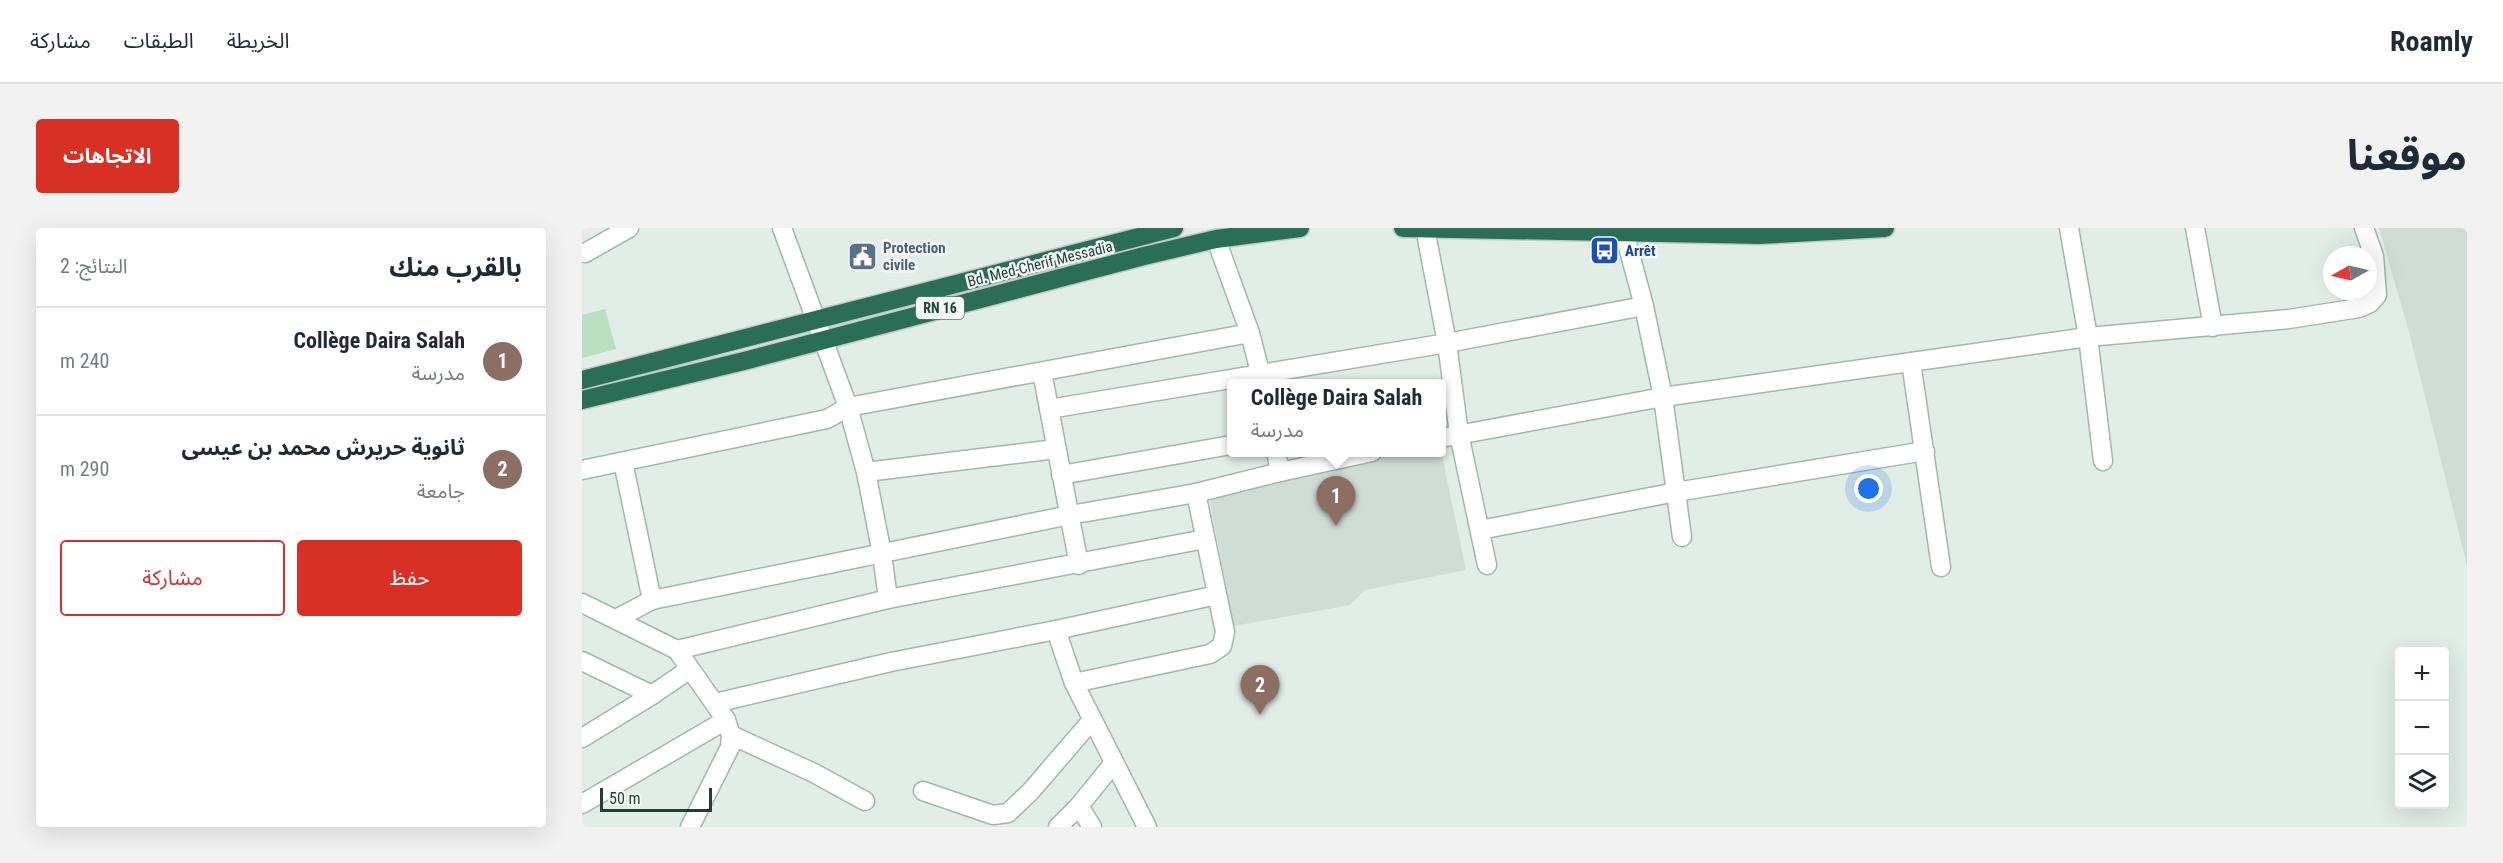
<!DOCTYPE html>
<html lang="ar">
<meta charset="utf-8">
<style>
:root{--surface:#fff;--page:#f2f2f3;--text:#1f2937;--muted:#747a83;--line:#e0e1e3;--accent:#d93025}
body{margin:0;font-family:"Roboto Condensed","Noto Sans Arabic",sans-serif;background:var(--page);color:var(--text);direction:rtl}
.controls{position:absolute;right:18px;bottom:18px;display:grid;overflow:hidden;border-radius:6px;box-shadow:0 6px 24px #0002}
.controls button{width:54px;height:54px;display:grid;place-items:center;padding:0;border:0;border-bottom:2px solid var(--line);background:var(--surface);color:var(--text);font:30px sans-serif}
.compass{position:absolute;left:1741px;top:18px;width:54px;height:54px;border-radius:50%;background:var(--surface);box-shadow:0 6px 24px #0002;rotate:262deg}
.scale{position:absolute;left:18px;bottom:15px;width:112px;box-sizing:border-box;padding-left:6px;border:3px solid #214034;border-top:0;font-size:16px;line-height:21px;white-space:nowrap;color:#214034;-webkit-text-stroke:4px #f3f9f6;paint-order:stroke}
.you{position:absolute;left:1287px;top:261px;width:21px;height:21px;margin:-15px;border:4px solid #fff;border-radius:50%;background:#1a73e8;box-shadow:0 0 0 9px #1a73e833}
.badge{display:grid;place-items:center;width:39px;height:39px;border-radius:50%;background:var(--accent);color:#fff;font-size:20px;font-weight:700}
.pin{position:absolute;translate:-50% -50px;filter:drop-shadow(0 2px 3px #0008)}
.pin::after{content:'';position:absolute;top:32px;width:21px;height:18px;background:inherit;clip-path:polygon(0 0,100% 0,50% 100%)}
.popup{position:absolute;left:645px;top:151px;width:219px;height:78px;box-sizing:border-box;display:grid;place-content:center;border-radius:6px;background:var(--surface);filter:drop-shadow(0 2px 4px #0005);font-size:20px;white-space:nowrap;color:var(--muted)}
.popup b{font-size:22px;color:var(--text)}
.popup::after{content:'';position:absolute;left:50%;top:100%;margin-left:-12px;border:12px solid transparent;border-top-color:var(--surface)}
.list{margin:0;padding:0;list-style:none}
h2{display:flex;justify-content:space-between;align-items:center;height:78px;margin:0;padding:0 24px;font-size:26px}
h2 small{font-size:20px;font-weight:400;color:var(--muted)}
.list li{display:grid;grid-template-columns:39px 1fr auto;gap:18px;align-items:center;box-sizing:border-box;height:108px;padding:0 24px;border-top:2px solid var(--line)}
.list b{display:block;font-size:22px;white-space:nowrap}
.list p{margin:0;font-size:20px;white-space:nowrap;color:var(--muted)}
.list em{font-size:20px;font-style:normal;color:var(--muted)}
.actions{display:flex;gap:12px;padding:18px 24px}
.actions a{flex:1;padding:14px 0;border:2px solid var(--accent);border-radius:6px;text-align:center;font-size:21px;color:var(--accent)}
.actions .main{background:var(--accent);color:#fff}
.icon{flex:none;width:33px;height:33px;fill:none;stroke:currentColor;stroke-width:2;stroke-linecap:round;stroke-linejoin:round}
.map{position:relative;flex:none;width:1885px;height:599px;overflow:hidden;direction:ltr;border-radius:6px}
header{display:flex;align-items:center;gap:36px;box-sizing:border-box;height:84px;padding:0 30px;background:var(--surface);border-bottom:2px solid var(--line)}
header strong{font-size:28px}
nav{display:flex;gap:33px;margin-inline-start:auto;font-size:21px}
.intro{display:flex;align-items:center;justify-content:space-between;box-sizing:border-box;height:144px;padding:0 36px}
h1{margin:0;font-size:42px}
.button{padding:15px 27px;border-radius:6px;background:var(--accent);color:#fff;font-size:21px;font-weight:700}
main{display:flex;gap:36px;padding:0 36px}
aside{flex:1;background:var(--surface);border-radius:6px;box-shadow:0 6px 24px #0002}
.map>svg:first-child{display:block}
.built{fill:#d0ddd6}
.green{fill:#bae0bf}
.lines{fill:none;stroke-linecap:round;stroke-linejoin:round}
.minor-casing{stroke:#a4b6ae;stroke-width:21}
.highway-casing{stroke:#c1cac6;stroke-width:21}
.minor{stroke:#fff;stroke-width:18}
.highway{stroke:#2b6e58;stroke-width:18}
.labels{text-anchor:middle;stroke-width:5;stroke-linejoin:round;paint-order:stroke}
.shield{fill:#f3f9f6;stroke:#60786e;stroke-width:1.5}
.shield-label{font-size:14px;font-weight:bold;fill:#214034}
.service-label{font-size:15px;font-weight:bold;fill:#4e5e75;stroke:#f3f9f6;text-anchor:start}
.transit-label{font-size:15px;font-weight:bold;fill:#164399;stroke:#f3f9f6;text-anchor:start}
.street-label{font-size:15px;fill:#214034;stroke:#f3f9f6}
</style>
<header>
<strong>Roamly</strong>
<nav><a>الخريطة</a><a>الطبقات</a><a>مشاركة</a></nav>
</header>
<div class="intro"><h1>موقعنا</h1><a class="button">الاتجاهات</a></div>
<main>
<div class="map">
<svg width="1885" height="599" viewBox="0 0 1885 599">
<rect width="100%" height="100%" fill="#e2ede7"/>
<g class="built">
<polygon points="1797,0 1885,0 1885,338 1826,100"/>
<polygon points="859,223 884,342 783,362 768,377 652,398 624,254 801,225 859,224"/>
</g>
<polygon class="green" points="23,81 34,121 0,130 0,87"/>
<g class="lines">
<defs>
<g id="minor">
<polyline points="200,0 266,179 284,244 300,326 306,371"/>
<polyline points="843,0 865,115 877,206 905,337"/>
<polyline points="1041,0 1062,78 1081,169 1100,309"/>
<polyline points="1487,0 1506,109 1521,233"/>
<polyline points="1613,0 1631,99"/>
<polyline points="634,11 668,105 681,156"/>
<polyline points="3,25 47,0"/>
<polyline points="1329,134 1359,339"/>
<polyline points="460,144 497,337"/>
<polyline points="467,181 865,115 1062,78"/>
<polyline points="859,210 1081,169 1506,109 1707,91 1777,80 1788,75 1795,67 1792,28 1782,0"/>
<polyline points="694,224 698,244"/>
<polyline points="41,234 70,372"/>
<polyline points="0,242 245,191 266,179 668,105"/>
<polyline points="284,244 474,221"/>
<polyline points="479,247 649,217"/>
<polyline points="898,302 1094,264 1343,223"/>
<polyline points="0,375 95,422 144,492 149,507 148,519 108,599"/>
<polyline points="36,390 70,372 488,287 614,265 698,244 790,224"/>
<polyline points="474,402 492,455 565,599"/>
<polyline points="95,422 306,371 623,311"/>
<polyline points="0,433 70,467"/>
<polyline points="492,455 628,426 640,418 643,404 614,265"/>
<polyline points="133,475 309,434 474,402 635,367"/>
<polyline points="149,507 232,545 283,573"/>
<polyline points="0,510 70,467 108,441"/>
<polyline points="341,563 411,587 426,585 449,563 510,492"/>
<polyline points="0,576 144,492"/>
<polyline points="497,578 510,599"/>
<polyline points="476,599 497,578 531,536"/>
</g>
<g id="highway">
<polyline points="821,0 1178,7 1303,0"/>
<polyline points="0,152 592,0"/>
<polyline points="0,172 162,133 562,28 634,11 718,0"/>
</g>
</defs>
<use href="#minor" class="minor-casing"/>
<use href="#highway" class="highway-casing"/>
<use href="#minor" class="minor"/>
<use href="#highway" class="highway"/>
</g>
<defs>
<symbol id="bus-square" viewBox="-11 -11 22 22"><rect x="-9" y="-9" width="18" height="18" rx="4" fill="#1a4fb4" stroke="#f3f9f6"/><path d="M-5-6H5V4H4V6H2V4H-2V6H-4V4H-5ZM-3.5-4V0h7V-4ZM-3.5 1.2v1.5H-2V1.2ZM2 1.2v1.5H3.5V1.2Z" fill="#fff"/></symbol>
<symbol id="civic-square" viewBox="-11 -11 22 22"><rect x="-9" y="-9" width="18" height="18" rx="4" fill="#5c6f8a" stroke="#f3f9f6"/><path d="M-.6-6.5H3V-4.5H.6V-3L4-1V1h2V6H-6V1h2V-1L-.6-3ZM-1.2 2.5V6h2.4V2.5Z" fill="#fff"/></symbol>
</defs>
<g fill-rule="evenodd">
<use href="#bus-square" x="1006" y="6" width="33" height="33"/>
<use href="#civic-square" x="264" y="12" width="33" height="33"/>
</g>
<g class="labels">
<rect class="shield" x="334" y="69" width="48" height="22" rx="4.5"/>
<g class="shield-label">
<text x="358" y="85">RN 16</text>
</g>
<g class="service-label">
<text x="301" y="25">Protection<tspan x="301" dy="17">civile</tspan></text>
</g>
<g class="transit-label">
<text x="1043" y="28">Arrêt</text>
</g>
<g class="street-label">
<text transform="translate(458 36) rotate(-14)" y="5">Bd. Med-Cherif Messadia</text>
</g>
</g>
</svg>
<div class="controls">
<button>+</button>
<button>−</button>
<button><svg class="icon" aria-label="layers" viewBox="0 0 24 24"><path d="M12 4l9 5-9 5-9-5zM3 14l9 5 9-5"/></svg></button>
</div>
<svg class="compass" viewBox="-18 -18 36 36"><path d="M0-13l5 13h-10z" fill="#e53935"/><path d="M0 13l5-13h-10z" fill="#747a83"/></svg>
<div class="scale">50 m</div>
<div class="you"></div>
<div class="pin badge" style="left:754px;top:298px;background:#8d6e63">1</div>
<div class="popup"><b>Collège Daira Salah</b>مدرسة</div>
<div class="pin badge" style="left:678px;top:487px;background:#8d6e63">2</div>
</div>
<aside>
<h2>بالقرب منك<small>النتائج: 2</small></h2>
<ul class="list">
<li><span class="badge" style="background:#8d6e63">1</span><div><b>Collège Daira Salah</b><p>مدرسة</p></div><em>240 m</em></li>
<li><span class="badge" style="background:#8d6e63">2</span><div><b>ثانوية حريرش محمد بن عيسى</b><p>جامعة</p></div><em>290 m</em></li>
</ul>
<div class="actions"><a class="main">حفظ</a><a>مشاركة</a></div>
</aside>
</main>
